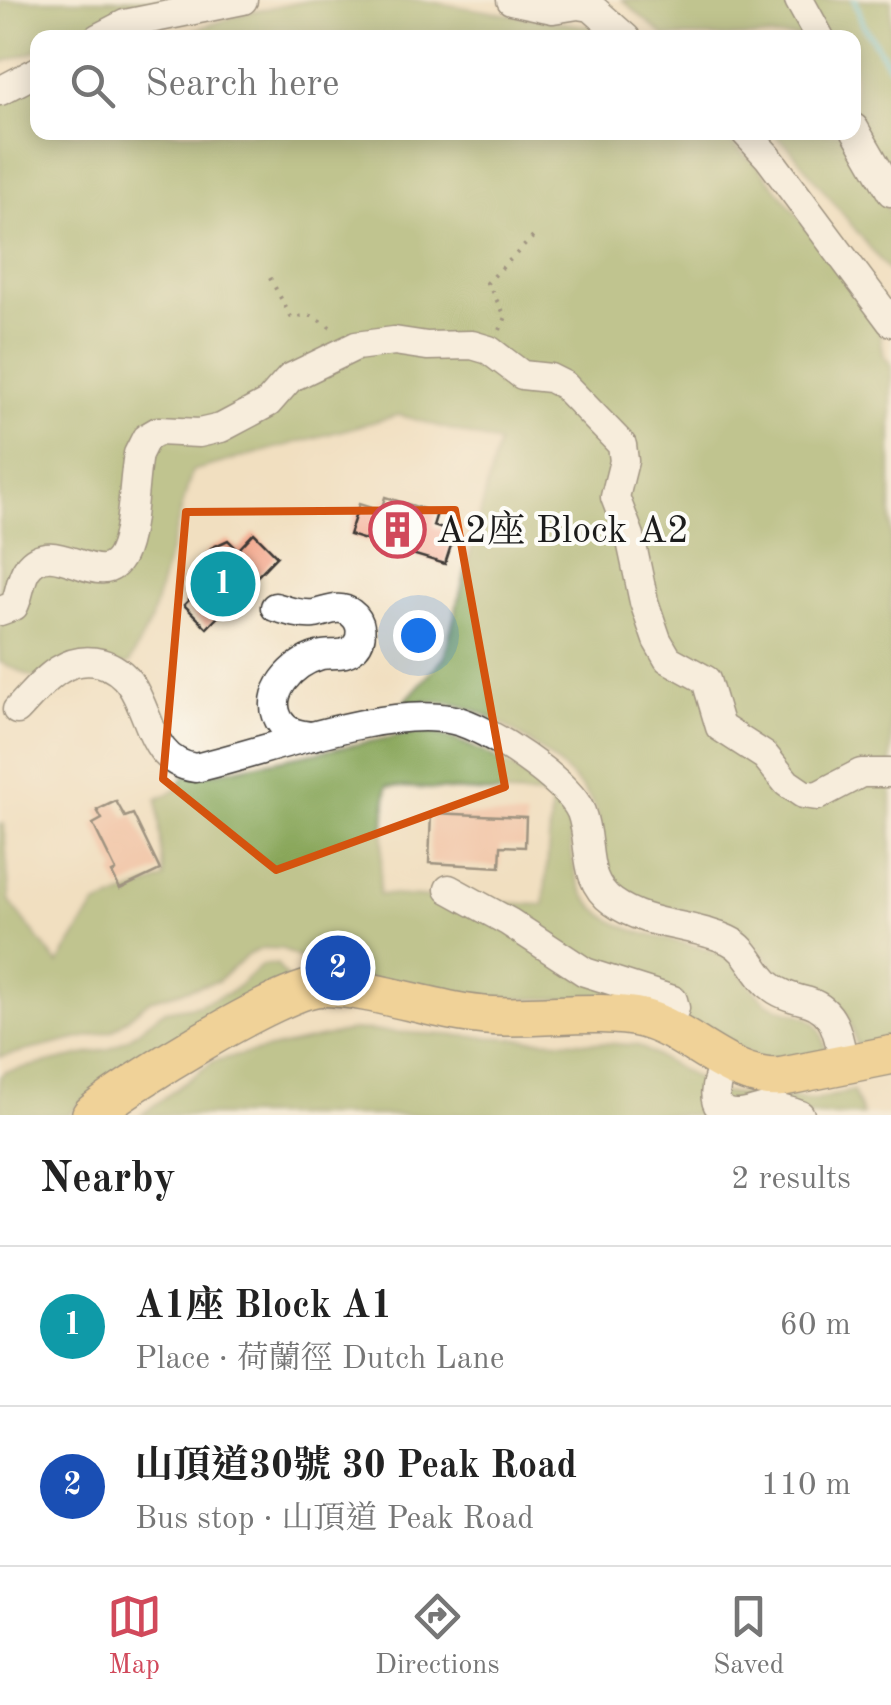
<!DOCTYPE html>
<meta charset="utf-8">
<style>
:root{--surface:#fff;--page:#f2f2f2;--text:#222;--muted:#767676;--line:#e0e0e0;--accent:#d1495b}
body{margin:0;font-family:"Old Standard TT","Noto Serif TC",serif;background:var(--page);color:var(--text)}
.you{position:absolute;left:418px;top:635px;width:35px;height:35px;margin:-25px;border:8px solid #fff;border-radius:50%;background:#1a73e8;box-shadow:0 0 0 15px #1a73e833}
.badge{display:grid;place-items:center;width:65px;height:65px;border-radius:50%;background:var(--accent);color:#fff;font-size:32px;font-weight:700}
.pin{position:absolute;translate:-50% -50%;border:5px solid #fff;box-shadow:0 2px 10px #0006}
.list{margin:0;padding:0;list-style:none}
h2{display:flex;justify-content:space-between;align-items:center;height:130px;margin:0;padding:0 40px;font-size:42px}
h2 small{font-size:32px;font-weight:400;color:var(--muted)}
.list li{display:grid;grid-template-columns:65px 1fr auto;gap:30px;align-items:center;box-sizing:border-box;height:160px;padding:0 40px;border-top:2px solid var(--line)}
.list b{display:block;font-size:38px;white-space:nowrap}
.list p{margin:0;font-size:32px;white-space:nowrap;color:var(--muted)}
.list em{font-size:32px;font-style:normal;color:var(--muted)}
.icon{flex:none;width:55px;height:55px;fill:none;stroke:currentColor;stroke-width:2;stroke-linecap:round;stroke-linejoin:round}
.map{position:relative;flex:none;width:891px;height:1115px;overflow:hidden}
.search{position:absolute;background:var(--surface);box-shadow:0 5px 25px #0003;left:30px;right:30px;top:30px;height:110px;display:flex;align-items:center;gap:25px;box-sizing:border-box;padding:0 35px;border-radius:20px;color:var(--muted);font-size:38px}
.sheet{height:450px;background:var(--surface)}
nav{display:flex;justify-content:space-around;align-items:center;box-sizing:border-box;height:140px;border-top:2px solid var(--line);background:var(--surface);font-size:28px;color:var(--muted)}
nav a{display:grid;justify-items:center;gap:5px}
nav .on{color:var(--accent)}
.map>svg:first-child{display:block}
.forest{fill:#86a457;stroke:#51603a;stroke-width:2.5}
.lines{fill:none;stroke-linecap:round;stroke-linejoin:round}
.stream{stroke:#58c1d5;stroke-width:6}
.building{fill:#f3a78c}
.minor-casing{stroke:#3c3935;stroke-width:31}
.major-casing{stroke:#3c3935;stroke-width:41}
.path{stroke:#3c3935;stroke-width:4;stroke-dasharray:2.5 8;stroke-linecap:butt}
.minor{stroke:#fff;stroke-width:28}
.major{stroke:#f0c369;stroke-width:38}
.marked{fill:none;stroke:#d4530e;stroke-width:8;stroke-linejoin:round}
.labels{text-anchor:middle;stroke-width:8;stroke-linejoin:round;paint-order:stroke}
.poi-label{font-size:38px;fill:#1c1c1c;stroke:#fdfcf7;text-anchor:start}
</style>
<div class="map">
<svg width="891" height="1115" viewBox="0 0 891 1115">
<rect width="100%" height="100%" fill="#fdfcf7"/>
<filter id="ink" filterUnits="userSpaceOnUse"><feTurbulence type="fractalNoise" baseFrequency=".01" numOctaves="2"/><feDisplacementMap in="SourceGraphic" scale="20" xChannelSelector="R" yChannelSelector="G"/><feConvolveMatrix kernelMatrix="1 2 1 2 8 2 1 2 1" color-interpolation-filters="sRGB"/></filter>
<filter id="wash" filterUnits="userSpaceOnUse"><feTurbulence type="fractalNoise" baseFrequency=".0048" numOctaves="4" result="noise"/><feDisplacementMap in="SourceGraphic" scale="40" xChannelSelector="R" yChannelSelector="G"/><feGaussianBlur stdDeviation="2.25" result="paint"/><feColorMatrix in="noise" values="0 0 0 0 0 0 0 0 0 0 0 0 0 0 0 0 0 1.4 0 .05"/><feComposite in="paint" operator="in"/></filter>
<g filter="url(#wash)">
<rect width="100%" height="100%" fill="#f1dfc0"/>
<g class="forest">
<polygon points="0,0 191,0 78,37 38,38 37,51 0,63"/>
<polygon points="312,0 418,0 602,29 612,38 171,38 245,13"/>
<polygon points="622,0 790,0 809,37 665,37"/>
<polygon points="806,0 891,0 891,180 854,119 854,38 826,37"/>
<path d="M37,82L38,132L720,133L759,167L877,314L884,356L891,365V1038L856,1045C843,978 817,1004 780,973C761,957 756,936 732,925C696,908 650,913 618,885C598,868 604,837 597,814C587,778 506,721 471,709C450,701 426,701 404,702L444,658L498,443L399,415L192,471L151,620L129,664L34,678L0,662V94Z"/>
<polygon points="773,133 840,133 891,214 891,274 788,146"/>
<path d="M433,733C470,741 559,785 568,824C573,849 571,876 587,898C617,939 676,937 719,953C739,960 749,990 766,1002C780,1012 804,1012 815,1023C822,1031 824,1042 826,1052L773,1061L761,1060L680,1017L684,1001L671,990L590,965L489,902L544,905L552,797L387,786L379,894L451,899L505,929L582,979L667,1006L666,1011L628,1000L463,998L325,971L282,949L263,948L249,954L218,981L150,1000L112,1031L0,1057V824H4L10,902L58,964L95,906L164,879L157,799L176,790L185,775L208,774L408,734Z"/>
<polygon points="277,964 288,979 83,1101 69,1115 0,1115 0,1076 5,1072 109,1049 129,1038 163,1011 198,1005 231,992 262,965"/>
<polygon points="354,1030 637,1045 722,1093 815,1100 853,1091 863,1115 141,1115 214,1061"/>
</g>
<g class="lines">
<polyline class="stream" points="855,0 863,24 891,69"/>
</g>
<g id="blocks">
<g class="building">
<polygon points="385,497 437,513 433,526 455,533 445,564 349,535 359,504 381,511"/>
<polygon points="254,533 277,556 207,628 184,605 200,589 190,579 193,570 211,548 228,540 238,550"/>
<polygon points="116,801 125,817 133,814 160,870 120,889 112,873 116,871 93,824 102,819 97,810"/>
<polygon points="431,813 526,817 525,847 501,846 500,867 429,863"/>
</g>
</g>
</g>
<g filter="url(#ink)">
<use href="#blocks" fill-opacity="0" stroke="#3c3935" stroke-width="2.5"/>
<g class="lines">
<defs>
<g id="minor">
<polyline points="511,0 553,9 578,5 591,7 626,38"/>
<polyline points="799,0 820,38"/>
<polyline points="98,38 125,24 243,0"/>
<polyline points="0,91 38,71"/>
<polyline points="854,128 891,192"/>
<polyline points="745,132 768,157 891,322"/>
<path d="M275,607C288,611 300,615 314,614C327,612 339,604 351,613C362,621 364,637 355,647C345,658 330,652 318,656C293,663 264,693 279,720C287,733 299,735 313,736"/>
<path d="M0,611L14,606C20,594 20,579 27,569C54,531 102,597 122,554C133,532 133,481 138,454L146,438L158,431L199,433L221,428L268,403L290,378L356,346L394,341L427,346L472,345L489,350L522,375L550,378L564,385L622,445L624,461L615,497L630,536L644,602L657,640L668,659L706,680L720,727L765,756L787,783L803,794L817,796L861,773H891"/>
<path d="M17,710C40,686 63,653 101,663C157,679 135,759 195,768C265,752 386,705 454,720C487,727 568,781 581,812C593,844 581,879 613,902C648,927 690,923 728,940C748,949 753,970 768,984C780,995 794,998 809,1002C837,1011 839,1040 844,1064"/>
<polyline points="449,889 509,922 585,972 673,1000 675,1008 667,1028"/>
<path d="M725,1061C717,1078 704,1111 735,1114C747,1115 757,1109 768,1108C780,1108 790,1111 800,1115"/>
</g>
<path id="major" d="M91,1115C123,1087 284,987 321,987C374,987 436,1013 493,1016C538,1019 602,1008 644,1019C691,1032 730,1081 781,1077L891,1055"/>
</defs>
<use href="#minor" class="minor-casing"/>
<use href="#major" class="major-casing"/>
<g class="path">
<polyline points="270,278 291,317 312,316 335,330"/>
<polyline points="500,330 506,317 487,283 533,237"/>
</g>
<use href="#minor" class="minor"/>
<use href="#major" class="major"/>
</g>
</g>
<path d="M0 0H891V1115H0ZM455,510L505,787L276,870L163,779L186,512Z" fill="#f1dfc0" fill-opacity=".55" fill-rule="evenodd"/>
<path class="marked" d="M455,510L505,787L276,870L163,779L186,512Z"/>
<defs>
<symbol id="building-ring" viewBox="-11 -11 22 22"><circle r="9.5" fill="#fdfcf7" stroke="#d1495b" stroke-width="1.5"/><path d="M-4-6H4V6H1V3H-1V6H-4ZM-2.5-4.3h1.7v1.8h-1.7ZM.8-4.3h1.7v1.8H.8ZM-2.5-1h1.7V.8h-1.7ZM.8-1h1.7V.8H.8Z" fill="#d1495b"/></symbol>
</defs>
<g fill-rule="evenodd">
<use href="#building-ring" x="366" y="498" width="63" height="63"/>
</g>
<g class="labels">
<g class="poi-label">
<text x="436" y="542">A2座 Block A2</text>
</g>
</g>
</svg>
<div class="you"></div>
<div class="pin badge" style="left:223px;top:584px;background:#0f9aa8">1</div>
<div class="pin badge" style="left:338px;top:968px;background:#1a4fb4">2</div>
<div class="search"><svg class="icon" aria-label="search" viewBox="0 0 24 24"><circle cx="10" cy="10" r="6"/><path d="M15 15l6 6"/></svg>Search here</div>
</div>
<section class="sheet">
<h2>Nearby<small>2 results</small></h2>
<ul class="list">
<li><span class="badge" style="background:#0f9aa8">1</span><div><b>A1座 Block A1</b><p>Place · 荷蘭徑 Dutch Lane</p></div><em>60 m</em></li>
<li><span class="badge" style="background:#1a4fb4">2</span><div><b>山頂道30號 30 Peak Road</b><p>Bus stop · 山頂道 Peak Road</p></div><em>110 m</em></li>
</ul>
</section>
<nav>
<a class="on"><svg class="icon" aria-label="map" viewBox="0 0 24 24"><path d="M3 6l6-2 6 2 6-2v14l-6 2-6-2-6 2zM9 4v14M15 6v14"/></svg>Map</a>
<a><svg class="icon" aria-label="directions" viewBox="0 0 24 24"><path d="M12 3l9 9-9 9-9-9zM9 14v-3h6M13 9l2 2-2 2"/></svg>Directions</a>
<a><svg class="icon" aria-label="saved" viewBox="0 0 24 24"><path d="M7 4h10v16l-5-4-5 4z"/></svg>Saved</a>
</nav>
